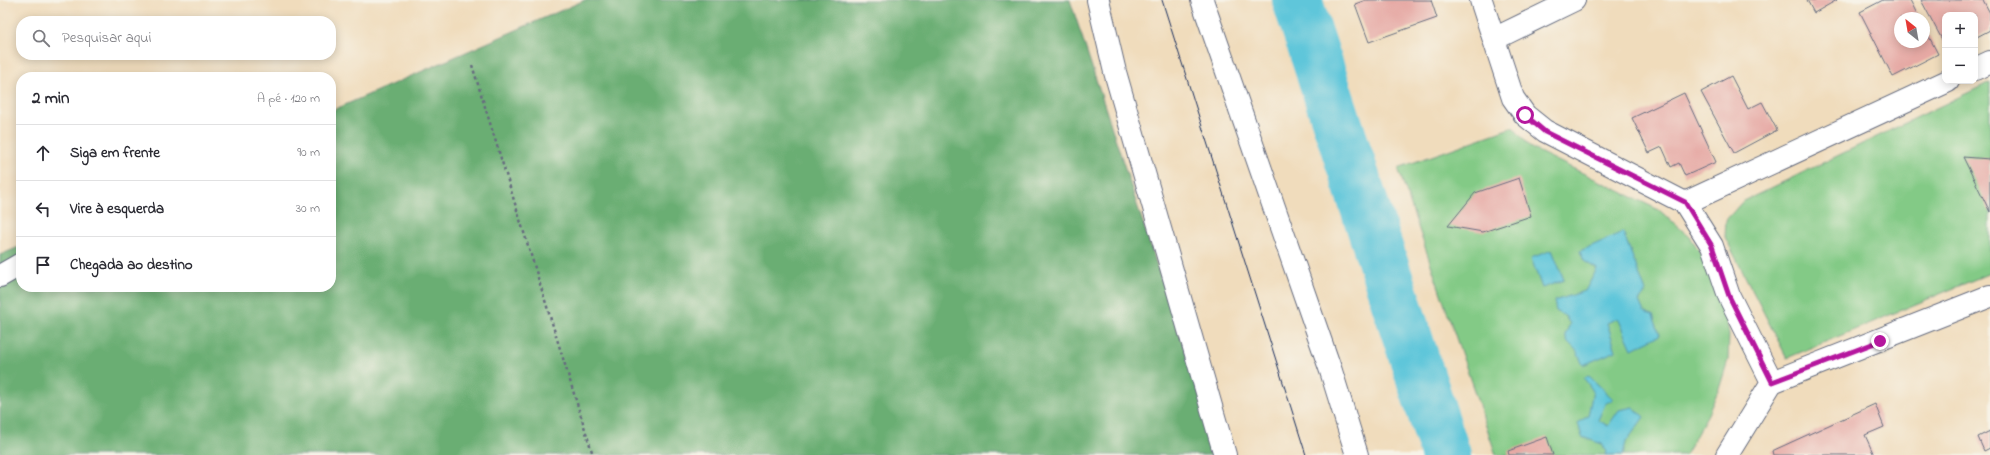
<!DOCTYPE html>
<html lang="pt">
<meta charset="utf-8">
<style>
:root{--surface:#fff;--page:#f2f2f3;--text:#2b2b33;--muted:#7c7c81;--line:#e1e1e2}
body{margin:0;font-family:"Indie Flower",sans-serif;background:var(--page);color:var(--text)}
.controls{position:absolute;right:12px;top:12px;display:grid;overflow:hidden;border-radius:8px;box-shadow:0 2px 10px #0003}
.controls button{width:36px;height:36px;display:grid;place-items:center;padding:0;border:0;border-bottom:1px solid var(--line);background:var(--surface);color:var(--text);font:20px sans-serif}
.compass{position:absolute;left:1894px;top:12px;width:36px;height:36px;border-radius:50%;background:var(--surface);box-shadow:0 2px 10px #0003;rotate:329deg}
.stop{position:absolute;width:12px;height:12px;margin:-9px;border:3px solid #b5179e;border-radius:50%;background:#fff}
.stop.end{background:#b5179e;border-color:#fff;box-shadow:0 1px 4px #0008}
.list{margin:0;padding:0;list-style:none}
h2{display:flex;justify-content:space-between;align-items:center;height:52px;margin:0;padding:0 16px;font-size:17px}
h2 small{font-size:13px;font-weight:400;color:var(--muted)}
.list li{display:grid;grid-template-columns:26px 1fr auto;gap:12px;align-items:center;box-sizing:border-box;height:56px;padding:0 16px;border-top:1px solid var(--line)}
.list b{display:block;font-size:15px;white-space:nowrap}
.list em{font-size:13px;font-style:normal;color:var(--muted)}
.icon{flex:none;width:22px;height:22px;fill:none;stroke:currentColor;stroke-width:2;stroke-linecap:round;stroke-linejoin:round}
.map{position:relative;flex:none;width:1990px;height:455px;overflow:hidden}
.search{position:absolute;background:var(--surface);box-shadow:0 2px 10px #0003;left:16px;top:16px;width:320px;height:44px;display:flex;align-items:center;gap:10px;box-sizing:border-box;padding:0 14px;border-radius:16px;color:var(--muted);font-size:15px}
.panel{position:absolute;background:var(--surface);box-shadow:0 2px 10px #0003;left:16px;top:72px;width:320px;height:220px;border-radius:16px}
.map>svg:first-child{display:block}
.green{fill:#83ca86;stroke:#4f7c72}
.forest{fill:#6aae73;stroke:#426e68}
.water{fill:#5ec6da;stroke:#3c7a9c}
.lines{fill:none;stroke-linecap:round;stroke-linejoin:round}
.river{stroke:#5ec6da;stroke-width:50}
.building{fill:#e6a9a4}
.minor-casing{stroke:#666c7f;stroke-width:24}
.path{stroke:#666c7f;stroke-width:2.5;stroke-dasharray:3 3;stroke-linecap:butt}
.minor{stroke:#fff;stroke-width:22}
.tram{stroke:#1b2f5e;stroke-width:1}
.route{stroke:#b5179e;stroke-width:5}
</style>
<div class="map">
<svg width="1990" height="455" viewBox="0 0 1990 455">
<rect width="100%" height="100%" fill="#f7f3e8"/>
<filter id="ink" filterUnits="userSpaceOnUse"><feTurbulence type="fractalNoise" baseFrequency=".025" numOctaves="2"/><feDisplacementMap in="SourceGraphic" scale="8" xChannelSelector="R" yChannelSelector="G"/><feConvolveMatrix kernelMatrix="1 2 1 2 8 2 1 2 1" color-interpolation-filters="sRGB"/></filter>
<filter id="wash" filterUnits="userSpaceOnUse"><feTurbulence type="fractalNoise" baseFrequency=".012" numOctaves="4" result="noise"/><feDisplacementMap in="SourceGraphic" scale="16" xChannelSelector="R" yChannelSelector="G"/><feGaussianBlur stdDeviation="0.9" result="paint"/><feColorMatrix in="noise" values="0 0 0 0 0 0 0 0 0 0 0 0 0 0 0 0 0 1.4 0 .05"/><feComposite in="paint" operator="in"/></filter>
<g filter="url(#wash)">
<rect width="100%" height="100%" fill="#f0dcbc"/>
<g class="green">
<polygon points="1990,82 1990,273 1787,358 1725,237 1726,220 1742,202"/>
<polygon points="1513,127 1531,148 1659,210 1690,237 1711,268 1724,302 1729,335 1728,360 1720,386 1708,414 1685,455 1496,455 1398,168"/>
</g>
<polygon class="forest" points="585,0 1070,0 1219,455 0,455 0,255 21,246 21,287 331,287 331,111"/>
<g class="water">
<polygon points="1623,232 1646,292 1639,301 1644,312 1653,315 1660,335 1632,349 1618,318 1607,323 1616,351 1583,365 1576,350 1568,342 1565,335 1570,324 1565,316 1556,311 1554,301 1585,291 1597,269 1584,261 1580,251"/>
<polygon points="1552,250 1564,280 1542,288 1531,258"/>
<polygon points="1588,375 1613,399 1605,404 1598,420 1608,426 1619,410 1633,407 1644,417 1626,442 1623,455 1605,455 1606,451 1602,444 1582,437 1578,423 1588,416 1593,391 1584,378"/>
</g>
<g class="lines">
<polyline class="river" points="1297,0 1446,455"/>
</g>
<g id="blocks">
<g class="building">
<polygon points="1366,0 1431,0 1437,18 1369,42 1355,4"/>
<polygon points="1807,0 1837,0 1814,13"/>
<polygon points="1883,0 1910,0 1919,18 1900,18 1900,42 1924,42 1924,27 1938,54 1893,77 1860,12"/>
<polygon points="1921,0 1983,0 1990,13 1990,30 1975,38 1975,15 1945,15 1945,45"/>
<polygon points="1731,76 1748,109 1762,102 1777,130 1734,153 1701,92"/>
<polygon points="1684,93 1716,162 1685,176 1679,163 1671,167 1662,147 1649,153 1632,118"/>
<polygon points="1963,157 1990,159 1990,212"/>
<polygon points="1519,178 1531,216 1483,232 1448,226 1475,193"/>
<polygon points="1875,404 1884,427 1865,435 1874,455 1773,455 1772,451"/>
<polygon points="1990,431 1990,448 1984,451 1978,437"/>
<polygon points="1547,437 1553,455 1509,455 1508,451"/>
</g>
</g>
</g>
<g filter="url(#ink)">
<use href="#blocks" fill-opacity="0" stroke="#666c7f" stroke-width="1"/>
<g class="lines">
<defs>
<g id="minor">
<polyline points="1098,0 1115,72 1225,455"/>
<polyline points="1202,0 1331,371 1357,455"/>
<polyline points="1481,0 1513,98 1525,115 1545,131 1685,203 1712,246 1729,296 1772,382 1727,455"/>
<polyline points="1494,39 1574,0"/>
<polyline points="1975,69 1990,62"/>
<polyline points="1685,203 1948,81"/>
<polyline points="0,276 21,264"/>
<polyline points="1772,382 1990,296"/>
</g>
</defs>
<use href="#minor" class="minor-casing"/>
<polyline class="path" points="472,65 593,455"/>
<use href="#minor" class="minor"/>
<polyline class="tram" points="1162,0 1306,455"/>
</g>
</g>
<g class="lines" filter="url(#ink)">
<polyline class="route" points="1525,115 1545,132 1685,202 1712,246 1729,296 1772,382 1880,341"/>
</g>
</svg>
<div class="controls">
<button>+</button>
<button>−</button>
</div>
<svg class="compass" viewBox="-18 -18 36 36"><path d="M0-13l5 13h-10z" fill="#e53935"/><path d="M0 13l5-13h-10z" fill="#7c7c81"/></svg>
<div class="stop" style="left:1525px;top:115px"></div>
<div class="stop end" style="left:1880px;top:341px"></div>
<div class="search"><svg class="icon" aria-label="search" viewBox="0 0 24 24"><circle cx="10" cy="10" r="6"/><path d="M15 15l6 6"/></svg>Pesquisar aqui</div>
<section class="panel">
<h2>2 min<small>A pé · 120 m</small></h2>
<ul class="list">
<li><svg class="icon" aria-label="ahead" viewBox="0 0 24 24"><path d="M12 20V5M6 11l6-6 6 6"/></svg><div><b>Siga em frente</b></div><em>90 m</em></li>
<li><svg class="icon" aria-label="left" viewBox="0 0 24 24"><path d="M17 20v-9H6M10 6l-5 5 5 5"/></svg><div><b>Vire à esquerda</b></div><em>30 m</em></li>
<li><svg class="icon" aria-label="arrive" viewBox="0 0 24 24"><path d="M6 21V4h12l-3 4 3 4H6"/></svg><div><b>Chegada ao destino</b></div></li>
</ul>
</section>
</div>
